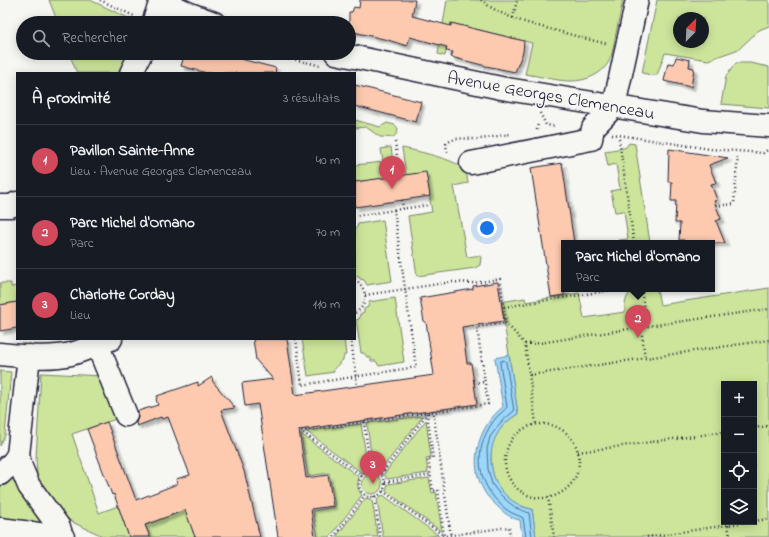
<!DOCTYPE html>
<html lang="fr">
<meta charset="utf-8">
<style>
:root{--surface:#171b24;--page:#20242c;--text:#f1f3f6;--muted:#9ea1a6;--line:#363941;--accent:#d1495b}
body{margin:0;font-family:"Indie Flower",sans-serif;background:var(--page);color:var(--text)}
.controls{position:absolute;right:12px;bottom:12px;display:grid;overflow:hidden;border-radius:0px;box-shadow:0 2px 10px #0003}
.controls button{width:36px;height:36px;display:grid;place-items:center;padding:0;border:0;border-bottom:1px solid var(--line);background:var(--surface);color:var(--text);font:20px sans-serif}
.compass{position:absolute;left:673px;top:12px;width:36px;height:36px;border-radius:50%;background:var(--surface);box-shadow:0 2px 10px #0003;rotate:24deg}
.you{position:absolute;left:487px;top:228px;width:14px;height:14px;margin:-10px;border:3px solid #fff;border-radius:50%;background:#1a73e8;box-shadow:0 0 0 6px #1a73e833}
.badge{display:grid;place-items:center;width:26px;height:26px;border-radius:50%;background:var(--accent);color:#fff;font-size:13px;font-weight:700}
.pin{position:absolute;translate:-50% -33px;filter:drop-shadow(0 1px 2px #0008)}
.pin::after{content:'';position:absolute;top:21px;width:14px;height:12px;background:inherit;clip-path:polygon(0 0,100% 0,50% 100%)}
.popup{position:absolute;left:561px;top:240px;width:154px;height:52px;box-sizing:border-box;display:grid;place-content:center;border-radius:0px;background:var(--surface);filter:drop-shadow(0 1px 3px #0005);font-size:13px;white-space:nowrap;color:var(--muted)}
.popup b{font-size:15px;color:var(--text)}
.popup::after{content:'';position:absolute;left:50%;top:100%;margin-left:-8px;border:8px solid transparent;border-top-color:var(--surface)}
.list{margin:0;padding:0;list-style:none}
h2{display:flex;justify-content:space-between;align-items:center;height:52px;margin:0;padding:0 16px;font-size:17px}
h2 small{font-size:13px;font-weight:400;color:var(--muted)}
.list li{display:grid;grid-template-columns:26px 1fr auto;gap:12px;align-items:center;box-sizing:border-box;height:72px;padding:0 16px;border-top:1px solid var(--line)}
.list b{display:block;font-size:15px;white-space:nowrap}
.list p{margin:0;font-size:13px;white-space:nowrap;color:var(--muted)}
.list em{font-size:13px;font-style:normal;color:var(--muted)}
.icon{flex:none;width:22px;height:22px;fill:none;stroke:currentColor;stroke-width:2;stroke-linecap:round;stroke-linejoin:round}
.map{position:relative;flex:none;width:769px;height:537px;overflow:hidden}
.search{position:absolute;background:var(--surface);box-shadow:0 2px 10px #0003;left:16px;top:16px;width:340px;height:44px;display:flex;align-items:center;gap:10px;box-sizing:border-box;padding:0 14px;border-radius:22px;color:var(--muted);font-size:15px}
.panel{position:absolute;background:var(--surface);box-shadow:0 2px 10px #0003;left:16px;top:72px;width:340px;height:268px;border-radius:0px}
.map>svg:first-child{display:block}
.green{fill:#cce59b;stroke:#77846b;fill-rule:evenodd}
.water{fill:#9ad7fb;stroke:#6a8fae}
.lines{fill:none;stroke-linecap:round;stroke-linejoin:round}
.shore{stroke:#526a88;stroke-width:1}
.building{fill:#fecaaf;stroke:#22223b;filter:url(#shadow)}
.minor-casing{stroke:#22223b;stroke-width:25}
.major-casing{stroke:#22223b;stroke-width:25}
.path{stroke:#22223b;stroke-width:2.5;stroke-dasharray:1 3;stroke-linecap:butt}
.minor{stroke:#f6f6f2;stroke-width:22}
.major{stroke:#f6f6f2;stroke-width:22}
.labels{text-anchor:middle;stroke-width:3;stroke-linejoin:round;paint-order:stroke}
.street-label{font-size:18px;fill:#22223b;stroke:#f6f6f2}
</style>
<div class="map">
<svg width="769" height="537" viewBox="0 0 769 537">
<defs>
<filter id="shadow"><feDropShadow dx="3.5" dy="3.5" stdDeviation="1" flood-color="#0004"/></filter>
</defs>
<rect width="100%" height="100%" fill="#f6f6f2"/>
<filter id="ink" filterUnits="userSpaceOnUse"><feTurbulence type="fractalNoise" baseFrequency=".025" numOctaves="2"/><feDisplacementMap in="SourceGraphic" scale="8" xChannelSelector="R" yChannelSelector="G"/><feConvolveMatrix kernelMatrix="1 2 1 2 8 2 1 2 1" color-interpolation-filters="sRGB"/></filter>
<g filter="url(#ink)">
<g class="green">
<polygon points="49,0 90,0 139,23 58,23"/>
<path d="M447,0H623C621,11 618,22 616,33C614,43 613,54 608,63C601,75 585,81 571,81C557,81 539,76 525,74L532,43L451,23L445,56L438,54Z"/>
<path d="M657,0H769V26L759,30L739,49L708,60L665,53L657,75H651L642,73ZM679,18H703V42H679Z"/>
<polygon points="69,53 132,53 122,73 77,73"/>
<polygon points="736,63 750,63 769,67 769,108 721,104 726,76"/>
<path d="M355,120L380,127L387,123C389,124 394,124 396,126C400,129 397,135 393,137C389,138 384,137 380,137L366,127L355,128Z"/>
<polygon points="629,143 635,144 650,243 620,243 619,240 628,239 624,211 615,212 611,191 620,189 616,164 608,166 605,151 624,148 626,147"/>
<polygon points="391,147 395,177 355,182 355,165 383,162 381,149"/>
<path d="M402,148C414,150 456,160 463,168C467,172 467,178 468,183L454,186L467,257C472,257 478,254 481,257L480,265L475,268L417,276L408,216L432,212L426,173L406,175Z"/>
<polygon points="383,220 392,281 367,285 364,280 360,279 359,277 355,276 355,229 357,227 358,224"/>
<polygon points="0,283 11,283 11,287 17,286 17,302 0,305"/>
<path d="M769,288V537H536L532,509C518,507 503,496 496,483C493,477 492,469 491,462C491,455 491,448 493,441C498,429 508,420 518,414L501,302L525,298L526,302L579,293L584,318L625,312C624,304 626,293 635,289C640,288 651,289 657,289L660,305ZM724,384H754V522H724Z"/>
<polygon points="395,298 404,362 379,366 376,361 371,361 371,358 367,357 364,353 361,353 356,320 359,319 360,314 364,312 364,309 368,307 369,302"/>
<path d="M302,339H344L346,355H344L343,360L339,363V365C335,366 333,369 334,372L308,376Z"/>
<polygon points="0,371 11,372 5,435 0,446"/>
<polygon points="41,373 103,376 119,418 72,434 99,513 118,506 129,537 105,537 72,522 61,513 42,487 37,475 36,458"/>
<polygon points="423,416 380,471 373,468 367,423"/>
<polygon points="426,420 431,457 426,458 428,473 387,479 384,474"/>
<polygon points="361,424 368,469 362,473 306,431"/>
<path d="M301,434L359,477C357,485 357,489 362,495L330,537H318L313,511L335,507L329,473L308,476Z"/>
<circle cx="372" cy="484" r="10"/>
<polygon points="12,478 15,480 41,520 42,523 0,520 0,486 9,479"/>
<polygon points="429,478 432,493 436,492 442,532 386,491 388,484"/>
<polygon points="383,495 438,535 424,537 383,537 377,499"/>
<polygon points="366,498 372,500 378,537 336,537"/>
<polygon points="187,509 191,520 189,521 189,522 191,521 193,533 197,537 150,537 145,525"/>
</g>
<path class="water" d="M509,355L518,414C500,424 490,441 491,462C493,478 497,488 510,499C517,504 523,508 532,509L536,537H522L520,520C511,519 503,512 497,506C492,501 486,496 483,489C468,462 479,425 503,407L495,358Z"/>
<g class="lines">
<path class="shore" d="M526,537L523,518C519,515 512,514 507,510C480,489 472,458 489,428C492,423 496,417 500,414C503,411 505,410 507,407L500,363L501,361L504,360L506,362L514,411L501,422L490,437L487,449L488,469L492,484L497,491L506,500L516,508L529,513L532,537"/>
</g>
<g class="building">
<polygon points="360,0 415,0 412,16 451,26 451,23 524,41 523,52 515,72 486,66 451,57 453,52 446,51 447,47 410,37 407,46 388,40 349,31 349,12 352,12 354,7 359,8"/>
<polygon points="185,53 217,53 276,68 275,73 207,73 181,66"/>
<polygon points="676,57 690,60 689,67 694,68 691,87 664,81 668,63 674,64"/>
<polygon points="355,85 421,102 416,122 355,106"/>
<polygon points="669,149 728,158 709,165 716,183 711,184 717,200 714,201 721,219 716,221 725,243 683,243 684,240 679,240 680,223 675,223 676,201 671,201 672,182 668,182"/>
<polygon points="562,163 574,243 564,243 564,295 551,297 531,168"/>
<polygon points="426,172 430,196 355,207 355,182"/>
<polygon points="498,282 504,321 462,327 467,363 471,363 477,404 299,430 306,478 328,475 333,506 311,509 315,537 278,537 258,404 245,406 242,383 273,379 256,360 253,339 287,339 295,395 434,375 426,322 424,322 420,298 473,289 473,286"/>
<polygon points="17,302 17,328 0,331 0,305"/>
<polygon points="212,377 213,382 235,408 221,410 244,471 260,537 195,537 185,510 145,525 150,537 129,537 114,494 112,495 87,429 107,422 136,500 177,484 176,479 190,475 168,417 162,419 161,417 137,426 136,423 138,417 138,411 158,405 156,399 157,398 157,396 198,382 198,386"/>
</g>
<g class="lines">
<defs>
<g id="minor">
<polyline points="471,163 591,139 593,128 614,106 637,0"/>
<polyline points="0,206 11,206 17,203"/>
<polyline points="97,344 126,415"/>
<path d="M0,354C21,356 50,359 71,354C85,350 98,344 111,339"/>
<polyline points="29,356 18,455 21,467 29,486 59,527 62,537 63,537"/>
<polyline points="0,474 13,462 18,455"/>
<polyline points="0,529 62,537"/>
</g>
<g id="major">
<polyline points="160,0 190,14 214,23"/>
<polyline points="153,23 161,1"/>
<polyline points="336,53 501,88 703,121 769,126"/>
<polyline points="131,73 141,53"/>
</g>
</defs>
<use href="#minor" class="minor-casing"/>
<use href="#major" class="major-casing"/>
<g class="path">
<polyline points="100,0 136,17"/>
<path d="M481,0C501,17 530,24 554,30C572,35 590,40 608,44"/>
<polyline points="513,18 517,0"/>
<polyline points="268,53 322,66"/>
<polyline points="540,113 546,125 554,126"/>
<polyline points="537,130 538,123"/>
<polyline points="612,134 710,149 763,153 769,149"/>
<polyline points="619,139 634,243"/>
<polyline points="395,142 399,169"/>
<path d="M447,152L446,144C456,135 468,140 480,139C490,138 501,135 511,134"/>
<polyline points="402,200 403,209"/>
<polyline points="716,206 734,204 738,155"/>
<polyline points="394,210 428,205"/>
<path d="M355,279C367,289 370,304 355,313"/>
<polyline points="641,289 647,326"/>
<polyline points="365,295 452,282 473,283 500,279 506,323 525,344 536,424"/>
<polyline points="504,307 612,290"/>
<polyline points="641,327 645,358"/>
<polyline points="296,339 302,385 416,367 394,210 355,216"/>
<polyline points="351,339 357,386"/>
<polyline points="525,344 540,343 641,327 769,309"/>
<polyline points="530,375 769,340"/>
<polyline points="474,383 485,382"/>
<polyline points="433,410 451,537"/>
<polyline points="427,413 433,458 428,459 433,491 438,490 444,536"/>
<polyline points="364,422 371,471"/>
<circle cx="542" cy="461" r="37"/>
<polyline points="754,428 769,426"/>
<polyline points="578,452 724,432"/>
<circle cx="372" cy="484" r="13"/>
<polyline points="381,474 427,414"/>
<polyline points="362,476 301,431 488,404 477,327 506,323"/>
<polyline points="385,482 430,475"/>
<polyline points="383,491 444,536"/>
<polyline points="374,496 380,537"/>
<polyline points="548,497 554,537"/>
<polyline points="754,521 769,519"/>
<polyline points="728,525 730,537"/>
<polyline points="334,537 365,495"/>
<polyline points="438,537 509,527 510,537"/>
<polyline points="647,537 748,522"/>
</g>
<use href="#minor" class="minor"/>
<use href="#major" class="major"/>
</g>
</g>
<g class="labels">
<g class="street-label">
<text transform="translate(551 95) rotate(10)" y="6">Avenue Georges Clemenceau</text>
</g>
</g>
</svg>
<div class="controls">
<button>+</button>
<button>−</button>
<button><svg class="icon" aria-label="locate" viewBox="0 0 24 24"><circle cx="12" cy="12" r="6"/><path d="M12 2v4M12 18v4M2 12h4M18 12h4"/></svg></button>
<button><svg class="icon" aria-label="layers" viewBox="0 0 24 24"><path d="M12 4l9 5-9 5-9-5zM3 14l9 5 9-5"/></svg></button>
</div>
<svg class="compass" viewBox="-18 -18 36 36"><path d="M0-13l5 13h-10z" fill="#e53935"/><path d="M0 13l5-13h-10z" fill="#9ea1a6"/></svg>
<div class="you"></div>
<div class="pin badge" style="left:392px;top:189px">1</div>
<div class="pin badge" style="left:638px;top:338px">2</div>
<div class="popup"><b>Parc Michel d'Ornano</b>Parc</div>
<div class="pin badge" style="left:373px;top:484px">3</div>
<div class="search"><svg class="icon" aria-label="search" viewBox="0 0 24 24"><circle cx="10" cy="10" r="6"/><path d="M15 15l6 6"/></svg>Rechercher</div>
<section class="panel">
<h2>À proximité<small>3 résultats</small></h2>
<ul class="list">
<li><span class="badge">1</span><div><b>Pavillon Sainte-Anne</b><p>Lieu · Avenue Georges Clemenceau</p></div><em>40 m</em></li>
<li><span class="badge">2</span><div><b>Parc Michel d'Ornano</b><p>Parc</p></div><em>70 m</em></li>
<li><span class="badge">3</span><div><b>Charlotte Corday</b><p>Lieu</p></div><em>110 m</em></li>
</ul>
</section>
</div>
